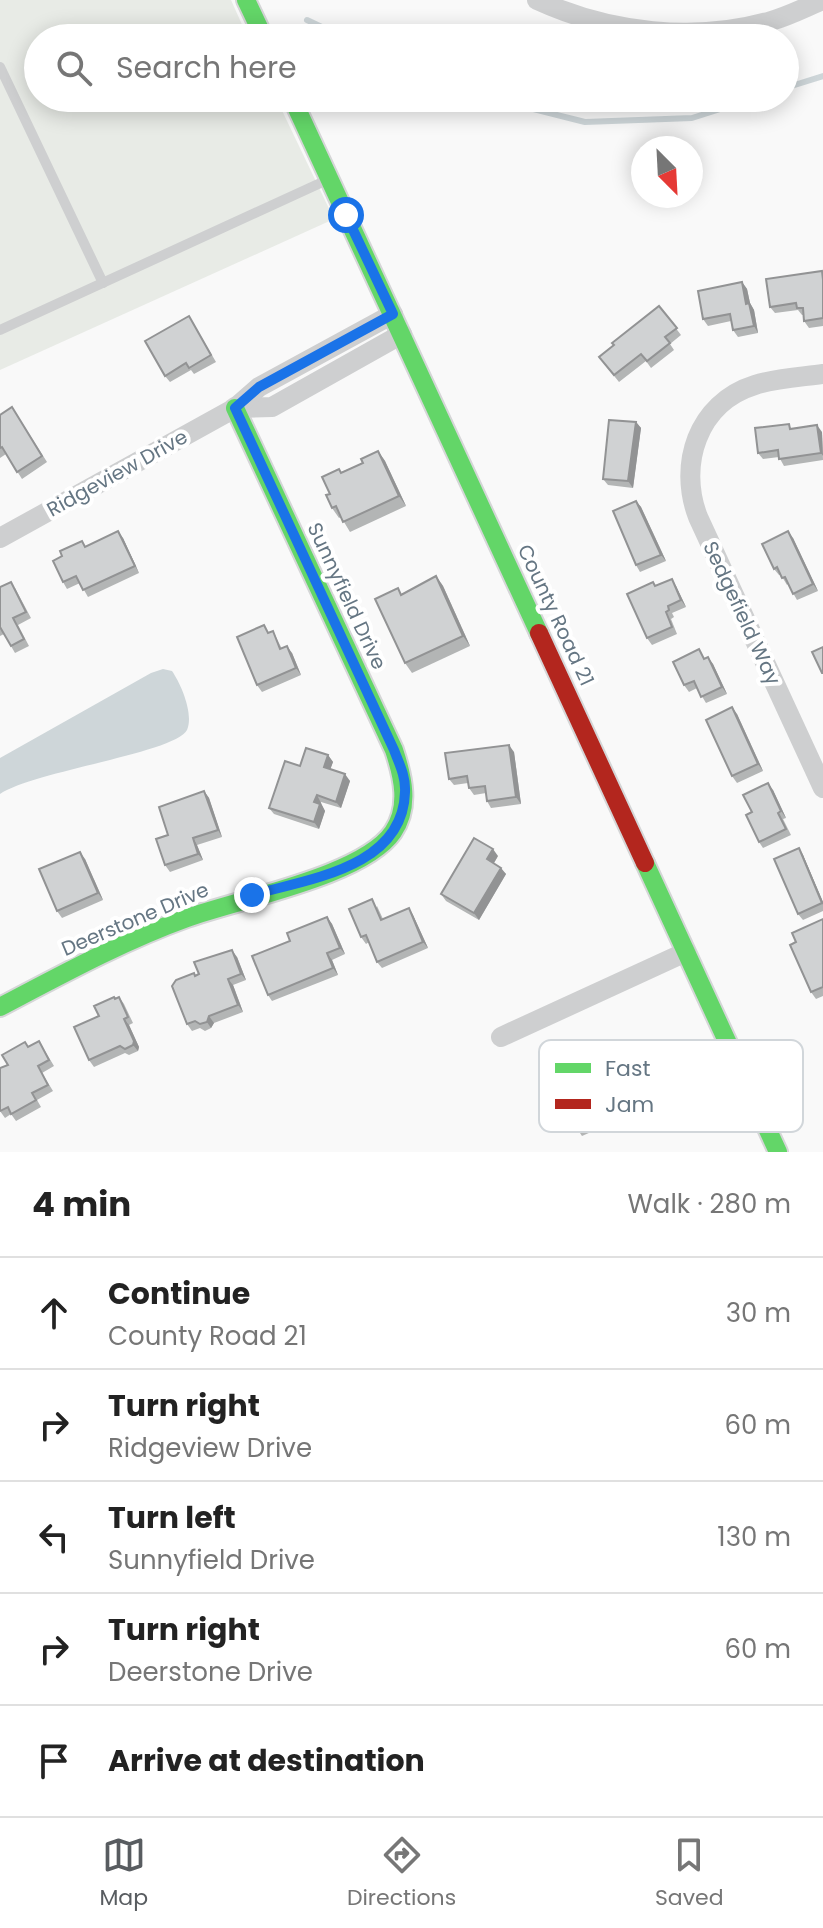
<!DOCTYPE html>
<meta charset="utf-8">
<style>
:root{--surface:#fff;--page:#f6f6f6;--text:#222;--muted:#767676;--line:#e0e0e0;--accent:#585c60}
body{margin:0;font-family:Poppins,sans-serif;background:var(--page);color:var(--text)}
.compass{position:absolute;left:631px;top:136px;width:72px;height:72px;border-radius:50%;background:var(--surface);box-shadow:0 4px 20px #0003;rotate:156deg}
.stop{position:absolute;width:24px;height:24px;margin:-18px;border:6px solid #1a73e8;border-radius:50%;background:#fff}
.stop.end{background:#1a73e8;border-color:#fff;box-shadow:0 2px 8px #0008}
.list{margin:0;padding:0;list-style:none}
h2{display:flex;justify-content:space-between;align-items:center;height:104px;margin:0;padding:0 32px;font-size:34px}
h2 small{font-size:26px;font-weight:400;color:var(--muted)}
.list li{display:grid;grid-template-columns:52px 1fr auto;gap:24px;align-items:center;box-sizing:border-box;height:112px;padding:0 32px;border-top:2px solid var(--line)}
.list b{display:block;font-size:30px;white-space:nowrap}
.list p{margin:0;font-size:26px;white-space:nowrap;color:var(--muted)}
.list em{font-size:26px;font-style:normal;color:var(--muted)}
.icon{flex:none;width:44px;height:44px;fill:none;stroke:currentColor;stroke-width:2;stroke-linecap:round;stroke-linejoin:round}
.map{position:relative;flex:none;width:823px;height:1152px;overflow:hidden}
.search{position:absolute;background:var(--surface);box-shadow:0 4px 20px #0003;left:24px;right:24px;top:24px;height:88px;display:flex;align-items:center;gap:20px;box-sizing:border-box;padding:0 28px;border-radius:44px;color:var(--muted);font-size:30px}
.sheet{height:664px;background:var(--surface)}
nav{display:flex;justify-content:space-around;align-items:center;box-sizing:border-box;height:112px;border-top:2px solid var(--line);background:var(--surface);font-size:22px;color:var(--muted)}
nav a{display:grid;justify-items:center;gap:4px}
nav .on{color:var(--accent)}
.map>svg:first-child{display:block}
.green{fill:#e8ebe6}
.water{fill:#ced6d9}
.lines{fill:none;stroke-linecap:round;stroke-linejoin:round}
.stream{stroke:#ced6d9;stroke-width:6}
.fast-casing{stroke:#d5d6d7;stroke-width:22}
.jam-casing{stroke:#d5d6d7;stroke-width:22}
.lane{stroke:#cecfd0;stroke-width:10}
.street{stroke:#cecfd0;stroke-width:20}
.fast{stroke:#63d668;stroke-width:18}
.jam{stroke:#b3261e;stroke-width:18}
.wall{fill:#b3b5b5}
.shaded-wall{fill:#929394}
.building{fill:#d0d2d3;stroke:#929394;stroke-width:2}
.route{stroke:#1a73e8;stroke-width:10}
.labels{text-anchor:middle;stroke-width:8;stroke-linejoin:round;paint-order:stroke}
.street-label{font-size:20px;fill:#657683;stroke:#fff}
.key{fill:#fff;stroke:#d1d6da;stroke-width:2}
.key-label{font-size:22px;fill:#657683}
</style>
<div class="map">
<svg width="823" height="1152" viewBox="0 0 823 1152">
<rect width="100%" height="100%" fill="#f9f9f9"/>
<polygon class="green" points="0,0 231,0 248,38 38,38 38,98 276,98 334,219 0,370"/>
<path class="water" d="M163,669L172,671C181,684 194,714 187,730C175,753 34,771 0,794V758L151,673Z"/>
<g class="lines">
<g class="stream">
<polyline points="307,20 345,38"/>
<polyline points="785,88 823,76"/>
<polyline points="489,98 585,122 692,118 755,98"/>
</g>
<defs>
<g id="fast">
<polyline points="246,0 264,38"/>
<polyline points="292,98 539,633"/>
<polyline points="645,863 778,1152"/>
<path d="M0,1007C61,975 123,941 187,918C239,899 363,876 393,832C410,807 403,777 394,750L235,408"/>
</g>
<polyline id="jam" points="539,633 645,863"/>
</defs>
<use href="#fast" class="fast-casing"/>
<use href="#jam" class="jam-casing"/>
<g class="lane">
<polyline points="0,67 103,283"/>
<polyline points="0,330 327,180"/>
</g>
<g class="street">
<path d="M537,0C609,33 695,43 771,21C789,16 806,7 823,0"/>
<path d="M823,374C801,377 776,378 755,385C697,403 678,465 698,517L823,788"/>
<polyline points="235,408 272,407 402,334"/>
<polyline points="0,538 235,408 259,387 393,314"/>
<polyline points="501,1037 686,952"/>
</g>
<use href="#fast" class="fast"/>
<use href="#jam" class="jam"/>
</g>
<g class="wall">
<polygon points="823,273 823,326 809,328 804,321 804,315 802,315 798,310 775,313 770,307"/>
<polygon points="742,282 747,289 750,303 754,310 758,333 738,337 733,330 731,321 708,326 703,319"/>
<polygon points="659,306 681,335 670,344 674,350 651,368 646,361 619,382 599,357"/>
<polygon points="189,316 216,362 194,374 191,370 170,382 165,376"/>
<polygon points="12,407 47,462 22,479 6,454 0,458 0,415"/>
<polygon points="636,422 641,428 633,488 608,485 603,479"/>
<polygon points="793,428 822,432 823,460 784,466 779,457 763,459 758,453"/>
<polygon points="378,451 385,461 406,506 350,532 341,517 339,518 332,508 330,494 339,469 341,472 363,463"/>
<polygon points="636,501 641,507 666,561 640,572 636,565"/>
<polygon points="123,538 139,573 88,597 80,583 67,589 63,582 86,546"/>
<polygon points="793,538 818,591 797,600 788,584 787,585 781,575 779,575 774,569"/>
<polygon points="436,576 443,586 470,646 412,673 405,663 402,595"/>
<polygon points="653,582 656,586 676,586 686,607 672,613 674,617 671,619 677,634 652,645 647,638"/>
<polygon points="0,587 15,588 31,618 18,625 29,646 15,653 4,634 0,636"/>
<polygon points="273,631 282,649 292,653 301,675 262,692 257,685 269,633"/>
<polygon points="705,658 713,664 727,694 706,703 697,688 689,692 684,685"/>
<polygon points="737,714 763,771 737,783 732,776"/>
<polygon points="514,752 521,804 491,808 487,801 486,793 474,795 469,788 468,783 454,785 449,779"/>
<polygon points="328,755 333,762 330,769 350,781 341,808 321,802 321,804 325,811 319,829 274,814 269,808"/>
<polygon points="773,790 786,818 783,819 791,835 763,848 759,842 752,812"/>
<polygon points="204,791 209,798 222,837 197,845 203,860 170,872 165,865 168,835"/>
<polygon points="799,848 803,855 823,902 823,911 803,920 798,914"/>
<polygon points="498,856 494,863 506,874 479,920 446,901 441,894"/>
<polygon points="85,859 103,900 62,918 57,911"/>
<polygon points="377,906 383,919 409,908 413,915 428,948 382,968 377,962 369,942 366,944 361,937"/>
<polygon points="327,917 332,924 345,954 332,960 338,975 272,1001 268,995 290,941"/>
<polygon points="823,919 823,996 816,999 811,992 796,942"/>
<polygon points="237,957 246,980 233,985 243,1012 214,1023 211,1028 205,1031 200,1028 192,1031 187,1024 195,976"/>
<polygon points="119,997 124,1004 133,1023 129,1025 139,1047 138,1051 129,1055 125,1053 94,1067 89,1060 99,1016"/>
<polygon points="39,1041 54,1066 42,1073 53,1091 37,1100 41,1107 16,1121 11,1114 5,1118 0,1111 28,1047"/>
<polygon points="590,1087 594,1094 609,1124 582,1136 578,1130"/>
</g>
<g class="shaded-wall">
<polygon points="742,282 747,289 750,303 754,310 758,333 754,326 746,304"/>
<polygon points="636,422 641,428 633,488 628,481"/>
<polygon points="817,425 822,432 823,456 821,453"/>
<polygon points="378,451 385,461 406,506 399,496"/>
<polygon points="636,501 641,507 666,561 661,555"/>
<polygon points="118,531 123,538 139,573 135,566"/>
<polygon points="788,531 793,538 818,591 813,584"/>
<polygon points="436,576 443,586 470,646 463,636"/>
<polygon points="672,579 676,586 686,607 681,600"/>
<polygon points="287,646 292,653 301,675 296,668"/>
<polygon points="708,657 713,664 727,694 722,687"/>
<polygon points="732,707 737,714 763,771 758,764"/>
<polygon points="509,745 514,752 521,804 516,797"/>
<polygon points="328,755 333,762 329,773 324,767"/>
<polygon points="345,774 350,781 341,808 336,802"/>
<polygon points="768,783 773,790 786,818 781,811"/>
<polygon points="204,791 209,798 222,837 218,830"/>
<polygon points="317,795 325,811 319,829 314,822 314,802"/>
<polygon points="193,838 197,845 203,860 198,854"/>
<polygon points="799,848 803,855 823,902 823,905"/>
<polygon points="493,849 498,856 492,866 487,859"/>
<polygon points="80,852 85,859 103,900 98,893"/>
<polygon points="501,868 506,874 479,920 474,913"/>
<polygon points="409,908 413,915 428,948 423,942"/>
<polygon points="327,917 332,924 345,954 340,948"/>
<polygon points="232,950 237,957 246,980 241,974"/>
<polygon points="327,953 332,960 338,975 333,968"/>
<polygon points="228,979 233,985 243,1012 238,1005"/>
<polygon points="209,1016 214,1023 211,1028 207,1022"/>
<polygon points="124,1019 129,1025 139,1047 138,1051 133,1045"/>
<polygon points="590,1087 594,1094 609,1124 604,1117"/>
</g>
<g class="building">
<polygon points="822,271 823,280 823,318 804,321 803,308 797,308 796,303 770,307 766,279"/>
<polygon points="742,282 746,304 749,303 754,326 733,330 730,314 703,319 698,291"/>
<polygon points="659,306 677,328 665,337 670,343 647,361 641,354 614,375 599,357 614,345 612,343"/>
<polygon points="189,316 211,355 189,368 186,363 165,376 145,341"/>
<polygon points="12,407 42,456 17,472 2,447 0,448 0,415"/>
<polygon points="609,420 636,422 628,481 603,479"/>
<polygon points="789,424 790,429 817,425 821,453 779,459 778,450 758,453 755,428"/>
<polygon points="378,451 399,496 343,522 336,506 332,508 326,495 330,494 322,477 339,469 341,473 363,463 361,459"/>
<polygon points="636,501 661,555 636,565 613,511"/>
<polygon points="118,531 135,566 83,590 76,576 63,582 53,561 62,556 60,551 82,541 85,547"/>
<polygon points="788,531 813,584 793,594 785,577 782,578 777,567 774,569 762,544"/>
<polygon points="436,576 463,636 405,663 375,599 398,588 401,595"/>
<polygon points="672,579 681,600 668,606 669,610 666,612 672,627 647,638 627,594 653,582 655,586"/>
<polygon points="11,582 26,612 13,618 24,639 11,646 0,627 0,587"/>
<polygon points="264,625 268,633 273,631 280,649 287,646 296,668 257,685 237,637"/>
<polygon points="823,647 823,673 822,673 812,652"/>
<polygon points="699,649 704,659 708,657 722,687 701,697 694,681 684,685 673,662"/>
<polygon points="732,707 758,764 732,776 706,720"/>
<polygon points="509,745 516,797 487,801 485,786 469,788 467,776 449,779 445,753"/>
<polygon points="306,748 328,755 324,767 345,774 336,802 317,795 314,802 320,804 314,822 269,808 285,761 300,766"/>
<polygon points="768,783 781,811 778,813 786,829 759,842 746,815 752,812 743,795"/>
<polygon points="204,791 218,830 193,838 198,854 165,865 156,839 168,835 159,807"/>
<polygon points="474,838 493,849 487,859 501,868 474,913 441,894"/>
<polygon points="799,848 822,903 798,914 774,859"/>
<polygon points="80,852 98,893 57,911 39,869"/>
<polygon points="372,899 381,920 409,908 423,942 377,962 366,935 361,937 349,909"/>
<polygon points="327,917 340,948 327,953 333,968 268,995 252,956 290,941 287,933"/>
<polygon points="823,919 823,987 811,992 790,945 796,942 792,933"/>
<polygon points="232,950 241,974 228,979 238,1005 209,1016 207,1022 200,1024 195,1021 187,1024 172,986 176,980 194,973 195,976 199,974 194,962"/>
<polygon points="114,997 115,999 119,997 128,1017 124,1019 134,1041 133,1045 125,1049 120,1046 89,1060 74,1027 99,1016 94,1006"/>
<polygon points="39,1041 49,1060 38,1066 48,1085 32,1093 36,1100 11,1114 8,1107 0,1111 0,1068 8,1065 2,1055 25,1042 28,1047"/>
</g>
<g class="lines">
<path class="route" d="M252,895C308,879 403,868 405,792C406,777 399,763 394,750L235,408L259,387L393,314L346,215"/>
</g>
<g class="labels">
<g class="street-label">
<text transform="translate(117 473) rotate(-29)" y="7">Ridgeview Drive</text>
<text transform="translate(347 596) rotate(65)" y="7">Sunnyfield Drive</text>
<text transform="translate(742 613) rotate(65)" y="7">Sedgefield Way</text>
<text transform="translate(556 615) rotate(65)" y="7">County Road 21</text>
<text transform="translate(135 919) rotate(-23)" y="7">Deerstone Drive</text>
</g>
</g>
<rect x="539" y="1040" width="264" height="92" rx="12" class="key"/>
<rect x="555" y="1063" width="36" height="10" fill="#63d668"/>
<rect x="555" y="1099" width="36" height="10" fill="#b3261e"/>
<g class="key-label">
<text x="605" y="1076">Fast</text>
<text x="605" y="1112">Jam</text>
</g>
</svg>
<svg class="compass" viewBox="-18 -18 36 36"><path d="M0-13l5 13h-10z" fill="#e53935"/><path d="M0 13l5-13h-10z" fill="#767676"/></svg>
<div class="stop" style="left:346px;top:215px"></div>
<div class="stop end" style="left:252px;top:895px"></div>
<div class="search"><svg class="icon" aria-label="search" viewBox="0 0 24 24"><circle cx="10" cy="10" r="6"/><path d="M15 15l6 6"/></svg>Search here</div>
</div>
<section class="sheet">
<h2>4 min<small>Walk · 280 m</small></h2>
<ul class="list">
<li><svg class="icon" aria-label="ahead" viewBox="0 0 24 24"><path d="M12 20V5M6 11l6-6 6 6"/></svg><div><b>Continue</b><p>County Road 21</p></div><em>30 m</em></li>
<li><svg class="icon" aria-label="right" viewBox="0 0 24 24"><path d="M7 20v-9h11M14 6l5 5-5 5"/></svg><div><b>Turn right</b><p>Ridgeview Drive</p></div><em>60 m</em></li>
<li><svg class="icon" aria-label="left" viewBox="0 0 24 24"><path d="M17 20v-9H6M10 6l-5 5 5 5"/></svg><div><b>Turn left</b><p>Sunnyfield Drive</p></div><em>130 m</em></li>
<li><svg class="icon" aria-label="right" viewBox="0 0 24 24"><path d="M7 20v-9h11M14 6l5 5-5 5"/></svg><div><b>Turn right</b><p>Deerstone Drive</p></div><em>60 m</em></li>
<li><svg class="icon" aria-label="arrive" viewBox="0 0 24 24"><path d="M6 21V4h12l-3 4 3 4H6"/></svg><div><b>Arrive at destination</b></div></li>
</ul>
</section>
<nav>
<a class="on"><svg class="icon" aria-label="map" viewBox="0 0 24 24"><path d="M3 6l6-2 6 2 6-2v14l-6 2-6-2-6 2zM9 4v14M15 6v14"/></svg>Map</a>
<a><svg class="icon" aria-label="directions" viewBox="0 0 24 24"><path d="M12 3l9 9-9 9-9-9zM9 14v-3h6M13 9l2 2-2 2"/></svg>Directions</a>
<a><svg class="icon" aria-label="saved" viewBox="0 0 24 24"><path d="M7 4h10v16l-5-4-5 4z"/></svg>Saved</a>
</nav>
